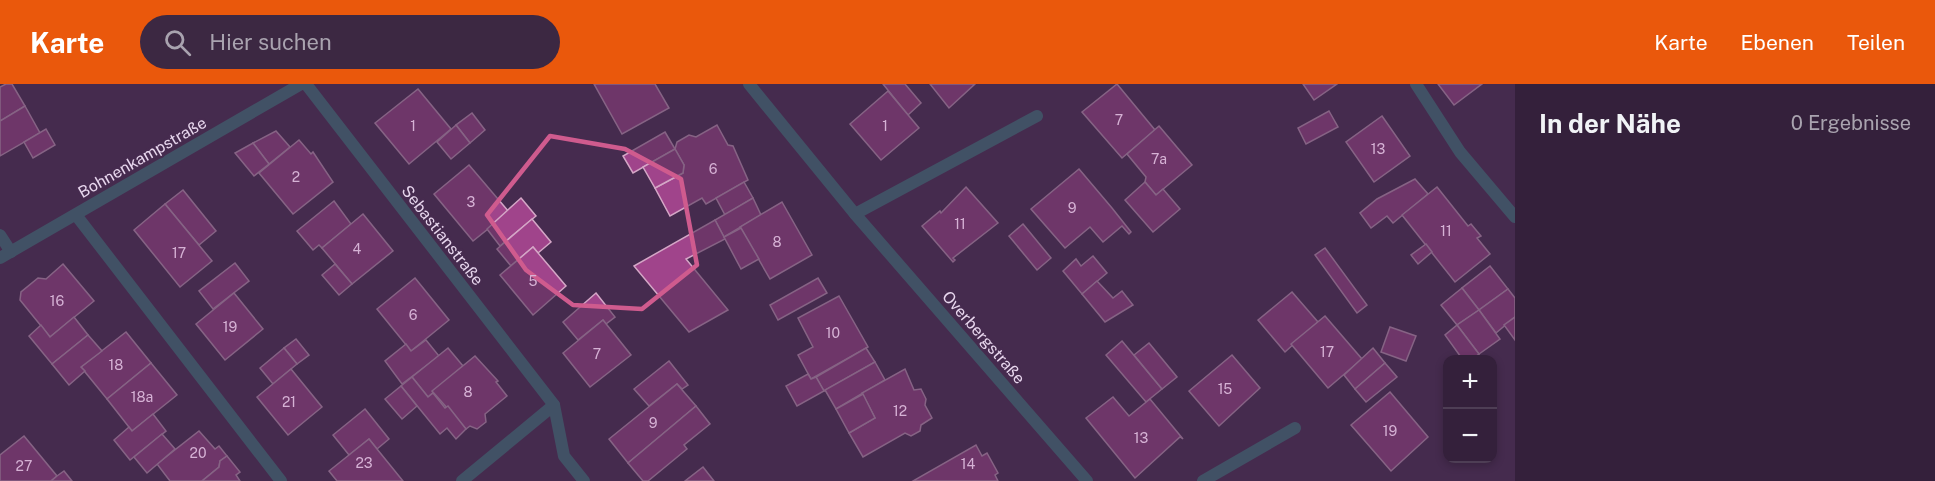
<!DOCTYPE html>
<html lang="de">
<meta charset="utf-8">
<style>
:root{--surface:#34203b;--page:#3c2842;--text:#f1f3f6;--muted:#a9a3af;--line:#4e3e55;--accent:#ea580c}
body{margin:0;font-family:"Public Sans",sans-serif;background:var(--page);color:var(--text)}
.controls{position:absolute;right:18px;bottom:18px;display:grid;overflow:hidden;border-radius:12px;box-shadow:0 3px 9px #0003}
.controls button{width:54px;height:54px;display:grid;place-items:center;padding:0;border:0;border-bottom:2px solid var(--line);background:var(--surface);color:var(--text);font:30px sans-serif}
.list{margin:0;padding:0;list-style:none}
h2{display:flex;justify-content:space-between;align-items:center;height:78px;margin:0;padding:0 24px;font-size:26px}
h2 small{font-size:20px;font-weight:400;color:var(--muted)}
.icon{flex:none;width:33px;height:33px;fill:none;stroke:currentColor;stroke-width:2;stroke-linecap:round;stroke-linejoin:round}
.map{position:relative;flex:none;width:1515px;height:397px;overflow:hidden}
header{display:flex;align-items:center;gap:36px;box-sizing:border-box;height:84px;padding:0 30px;background:var(--accent);color:#fff}
header strong{font-size:28px}
nav{display:flex;gap:33px;margin-inline-start:auto;font-size:21px}
.search{width:420px;height:54px;background:var(--page);display:flex;align-items:center;gap:15px;box-sizing:border-box;padding:0 21px;border-radius:33px;color:var(--muted);font-size:22px}
main{display:flex}
aside{flex:1;background:var(--surface)}
.map>svg:first-child{display:block}
.building{fill:#a0448b;stroke:#d4a6c6;stroke-width:1.5}
.lines{fill:none;stroke-linecap:round;stroke-linejoin:round}
.lane{stroke:#3d7f81;stroke-width:12}
.street{stroke:#3d7f81;stroke-width:12}
.marked{fill:none;stroke:#cf5b8e;stroke-width:4.5;stroke-linejoin:round}
.labels{text-anchor:middle;stroke-width:4.5;stroke-linejoin:round;paint-order:stroke}
.number-label{font-size:14px;fill:#d6b2d5}
.street-label{font-size:16px;fill:#e8d7ee;stroke:#462b4f}
</style>
<header>
<strong>Karte</strong>
<div class="search"><svg class="icon" aria-label="search" viewBox="0 0 24 24"><circle cx="10" cy="10" r="6"/><path d="M15 15l6 6"/></svg>Hier suchen</div>
<nav><a>Karte</a><a>Ebenen</a><a>Teilen</a></nav>
</header>
<main>
<div class="map">
<svg width="1515" height="397" viewBox="0 0 1515 397">
<rect width="100%" height="100%" fill="#462b4f"/>
<g class="building">
<polygon points="6,0 12,0 25,22 0,37 0,3"/>
<polygon points="594,0 655,0 669,24 622,50"/>
<polygon points="883,0 905,0 921,19 908,31"/>
<polygon points="930,0 975,0 949,24"/>
<polygon points="1117,0 1155,46 1122,74 1082,28"/>
<polygon points="1303,0 1337,0 1314,16"/>
<polygon points="1438,0 1482,0 1454,21"/>
<polygon points="418,5 451,45 409,80 375,39"/>
<polygon points="888,7 919,44 881,76 850,40"/>
<polygon points="25,22 40,49 0,72 0,37"/>
<polygon points="1329,27 1338,43 1306,60 1298,44"/>
<polygon points="472,29 485,46 470,59 456,41"/>
<polygon points="1382,32 1410,72 1374,98 1346,58"/>
<polygon points="456,41 470,59 451,75 437,58"/>
<polygon points="717,41 728,61 733,62 748,96 706,120 702,114 670,132 655,104 683,89 684,81 675,65 677,58 689,51 696,53"/>
<polygon points="1159,42 1192,81 1156,111 1145,98 1146,93 1127,70"/>
<polygon points="46,45 55,61 33,74 24,58"/>
<polygon points="276,47 290,63 269,80 253,59"/>
<polygon points="665,48 675,65 633,89 623,72"/>
<polygon points="299,56 311,70 313,68 333,98 293,130 259,89"/>
<polygon points="253,59 269,80 254,92 235,69"/>
<polygon points="675,65 684,81 683,89 655,104 643,83"/>
<polygon points="469,81 509,128 473,157 434,110"/>
<polygon points="1079,85 1112,124 1131,148 1129,150 1122,142 1103,158 1090,143 1065,164 1031,125"/>
<polygon points="1415,95 1428,110 1393,139 1387,132 1371,144 1360,129 1377,115"/>
<polygon points="744,98 753,114 725,131 716,114"/>
<polygon points="1145,98 1156,111 1163,105 1180,125 1153,148 1125,116"/>
<polygon points="966,103 998,139 953,174 955,176 953,178 922,142 940,127 941,129"/>
<polygon points="1437,103 1468,142 1471,140 1481,152 1477,154 1490,170 1455,198 1402,131"/>
<polygon points="183,106 216,147 199,161 165,120"/>
<polygon points="521,114 536,132 500,162 487,145"/>
<polygon points="753,114 761,131 724,153 715,136"/>
<polygon points="334,117 351,140 322,164 319,161 313,166 297,147"/>
<polygon points="782,118 812,171 770,195 740,143"/>
<polygon points="165,120 212,177 180,203 134,146"/>
<polygon points="363,130 393,167 352,200 322,164"/>
<polygon points="532,135 551,158 538,169 533,163 511,182 497,165"/>
<polygon points="715,136 725,155 686,175 728,226 689,248 634,182"/>
<polygon points="1023,140 1051,174 1037,186 1009,152"/>
<polygon points="741,144 759,175 741,185 724,153"/>
<polygon points="1426,160 1432,168 1418,180 1411,171"/>
<polygon points="533,163 566,202 533,231 500,191"/>
<polygon points="1325,164 1367,221 1357,229 1315,171"/>
<polygon points="1093,172 1107,189 1082,210 1063,187 1076,175 1081,182"/>
<polygon points="235,179 249,197 213,225 199,207"/>
<polygon points="63,180 94,217 50,253 20,216 21,208 38,194 46,195"/>
<polygon points="335,180 352,200 339,211 322,191"/>
<polygon points="1490,182 1508,205 1479,226 1462,204"/>
<polygon points="415,194 449,236 411,267 377,225"/>
<polygon points="818,194 827,209 778,236 770,221"/>
<polygon points="1097,197 1113,214 1122,207 1133,221 1105,238 1082,210"/>
<polygon points="1462,204 1479,226 1457,241 1441,221"/>
<polygon points="1508,205 1515,214 1515,233 1496,249 1479,226"/>
<polygon points="1292,208 1318,238 1285,268 1258,236"/>
<polygon points="234,209 263,245 225,276 196,240"/>
<polygon points="596,209 615,233 606,240 603,236 578,256 563,238"/>
<polygon points="839,212 868,263 811,295 798,271 813,263 798,234"/>
<polygon points="1479,226 1500,255 1479,270 1457,241"/>
<polygon points="1325,232 1362,275 1328,304 1291,260"/>
<polygon points="74,233 88,251 52,280 29,252 41,241 50,253"/>
<polygon points="1515,233 1515,256 1504,241"/>
<polygon points="603,236 631,271 590,303 563,269"/>
<polygon points="1457,241 1479,270 1471,276 1463,276 1445,251"/>
<polygon points="1390,243 1416,252 1406,277 1381,268"/>
<polygon points="126,248 151,279 107,315 81,283"/>
<polygon points="88,251 102,267 81,283 85,287 69,301 52,280"/>
<polygon points="296,255 309,271 297,280 284,264"/>
<polygon points="426,256 439,272 402,300 385,277 406,260 411,267"/>
<polygon points="1122,257 1162,305 1146,318 1106,271"/>
<polygon points="1149,259 1177,293 1162,305 1134,271"/>
<polygon points="284,264 297,280 273,300 260,284"/>
<polygon points="448,264 463,282 428,313 412,293"/>
<polygon points="866,264 875,278 824,307 816,293"/>
<polygon points="1373,264 1385,279 1355,305 1344,291"/>
<polygon points="1232,271 1260,304 1219,342 1189,307"/>
<polygon points="475,272 498,297 496,298 507,312 485,330 486,338 477,345 470,342 466,345 432,307"/>
<polygon points="669,277 688,301 682,305 677,300 649,322 634,305"/>
<polygon points="875,278 885,296 836,325 825,306"/>
<polygon points="151,279 177,311 132,347 107,315"/>
<polygon points="1385,279 1397,293 1366,318 1355,305"/>
<polygon points="291,285 322,323 288,351 257,313"/>
<polygon points="905,285 914,306 921,305 926,315 925,321 932,334 921,341 920,347 911,352 905,349 863,373 849,349 875,334 862,309"/>
<polygon points="808,290 811,295 816,293 824,307 797,322 786,302"/>
<polygon points="412,293 428,313 433,309 445,324 448,322 466,345 456,355 447,344 440,350 401,302"/>
<polygon points="677,300 696,322 628,379 609,355"/>
<polygon points="401,302 417,322 402,335 385,315"/>
<polygon points="1390,308 1428,353 1391,387 1351,341"/>
<polygon points="863,310 875,334 849,349 836,325"/>
<polygon points="1113,313 1129,332 1150,315 1183,355 1180,353 1135,394 1086,334"/>
<polygon points="696,322 710,340 684,361 687,365 648,397 643,397 628,379"/>
<polygon points="365,325 389,355 377,365 369,355 349,371 333,351"/>
<polygon points="153,330 166,347 130,376 114,356 129,343 132,347"/>
<polygon points="199,347 215,365 219,362 227,372 220,377 219,383 202,397 170,397 157,380"/>
<polygon points="162,350 175,365 147,389 134,373"/>
<polygon points="24,352 57,392 51,397 0,397 0,371"/>
<polygon points="369,355 377,365 403,397 337,397 329,387"/>
<polygon points="976,361 982,372 987,369 998,389 995,391 998,397 913,397"/>
<polygon points="227,372 240,388 236,391 240,397 202,397 219,383 220,377"/>
<polygon points="703,383 714,397 685,397"/>
<polygon points="64,387 72,397 51,397 57,392"/>
</g>
<g class="lines">
<polyline class="lane" points="0,151 11,168"/>
<g class="street">
<polyline points="306,0 554,321 564,372 584,397"/>
<polyline points="749,0 855,130 1087,397"/>
<polyline points="1416,0 1460,68 1515,133"/>
<polyline points="855,130 1037,32"/>
<polyline points="76,131 281,397"/>
<polyline points="0,174 301,0"/>
<polyline points="462,397 554,321"/>
<polyline points="1203,397 1295,344"/>
</g>
</g>
<path d="M0 0H1515V397H0ZM550,52L625,65L681,95L697,181L642,225L573,221L526,186L487,131Z" fill="#462b4f" fill-opacity=".55" fill-rule="evenodd"/>
<path class="marked" d="M550,52L625,65L681,95L697,181L642,225L573,221L526,186L487,131Z"/>
<g class="labels">
<g class="number-label">
<text x="1119" y="41">7</text>
<text x="413" y="47">1</text>
<text x="885" y="47">1</text>
<text x="1378" y="70">13</text>
<text x="1159" y="80">7a</text>
<text x="713" y="90">6</text>
<text x="296" y="98">2</text>
<text x="471" y="123">3</text>
<text x="1072" y="129">9</text>
<text x="960" y="145">11</text>
<text x="1446" y="152">11</text>
<text x="777" y="163">8</text>
<text x="357" y="170">4</text>
<text x="179" y="174">17</text>
<text x="533" y="202">5</text>
<text x="57" y="222">16</text>
<text x="413" y="236">6</text>
<text x="230" y="248">19</text>
<text x="833" y="254">10</text>
<text x="1327" y="273">17</text>
<text x="597" y="275">7</text>
<text x="116" y="286">18</text>
<text x="1225" y="310">15</text>
<text x="468" y="313">8</text>
<text x="142" y="318">18a</text>
<text x="289" y="323">21</text>
<text x="900" y="332">12</text>
<text x="653" y="344">9</text>
<text x="1390" y="352">19</text>
<text x="1141" y="359">13</text>
<text x="198" y="374">20</text>
<text x="364" y="384">23</text>
<text x="968" y="385">14</text>
<text x="24" y="387">27</text>
</g>
<g class="street-label">
<text transform="translate(142 73) rotate(-30)" y="6">Bohnenkampstraße</text>
<text transform="translate(443 151) rotate(52)" y="6">Sebastianstraße</text>
<text transform="translate(984 253) rotate(49)" y="6">Overbergstraße</text>
</g>
</g>
</svg>
<div class="controls">
<button>+</button>
<button>−</button>
</div>
</div>
<aside>
<h2>In der Nähe<small>0 Ergebnisse</small></h2>
<ul class="list">
</ul>
</aside>
</main>
